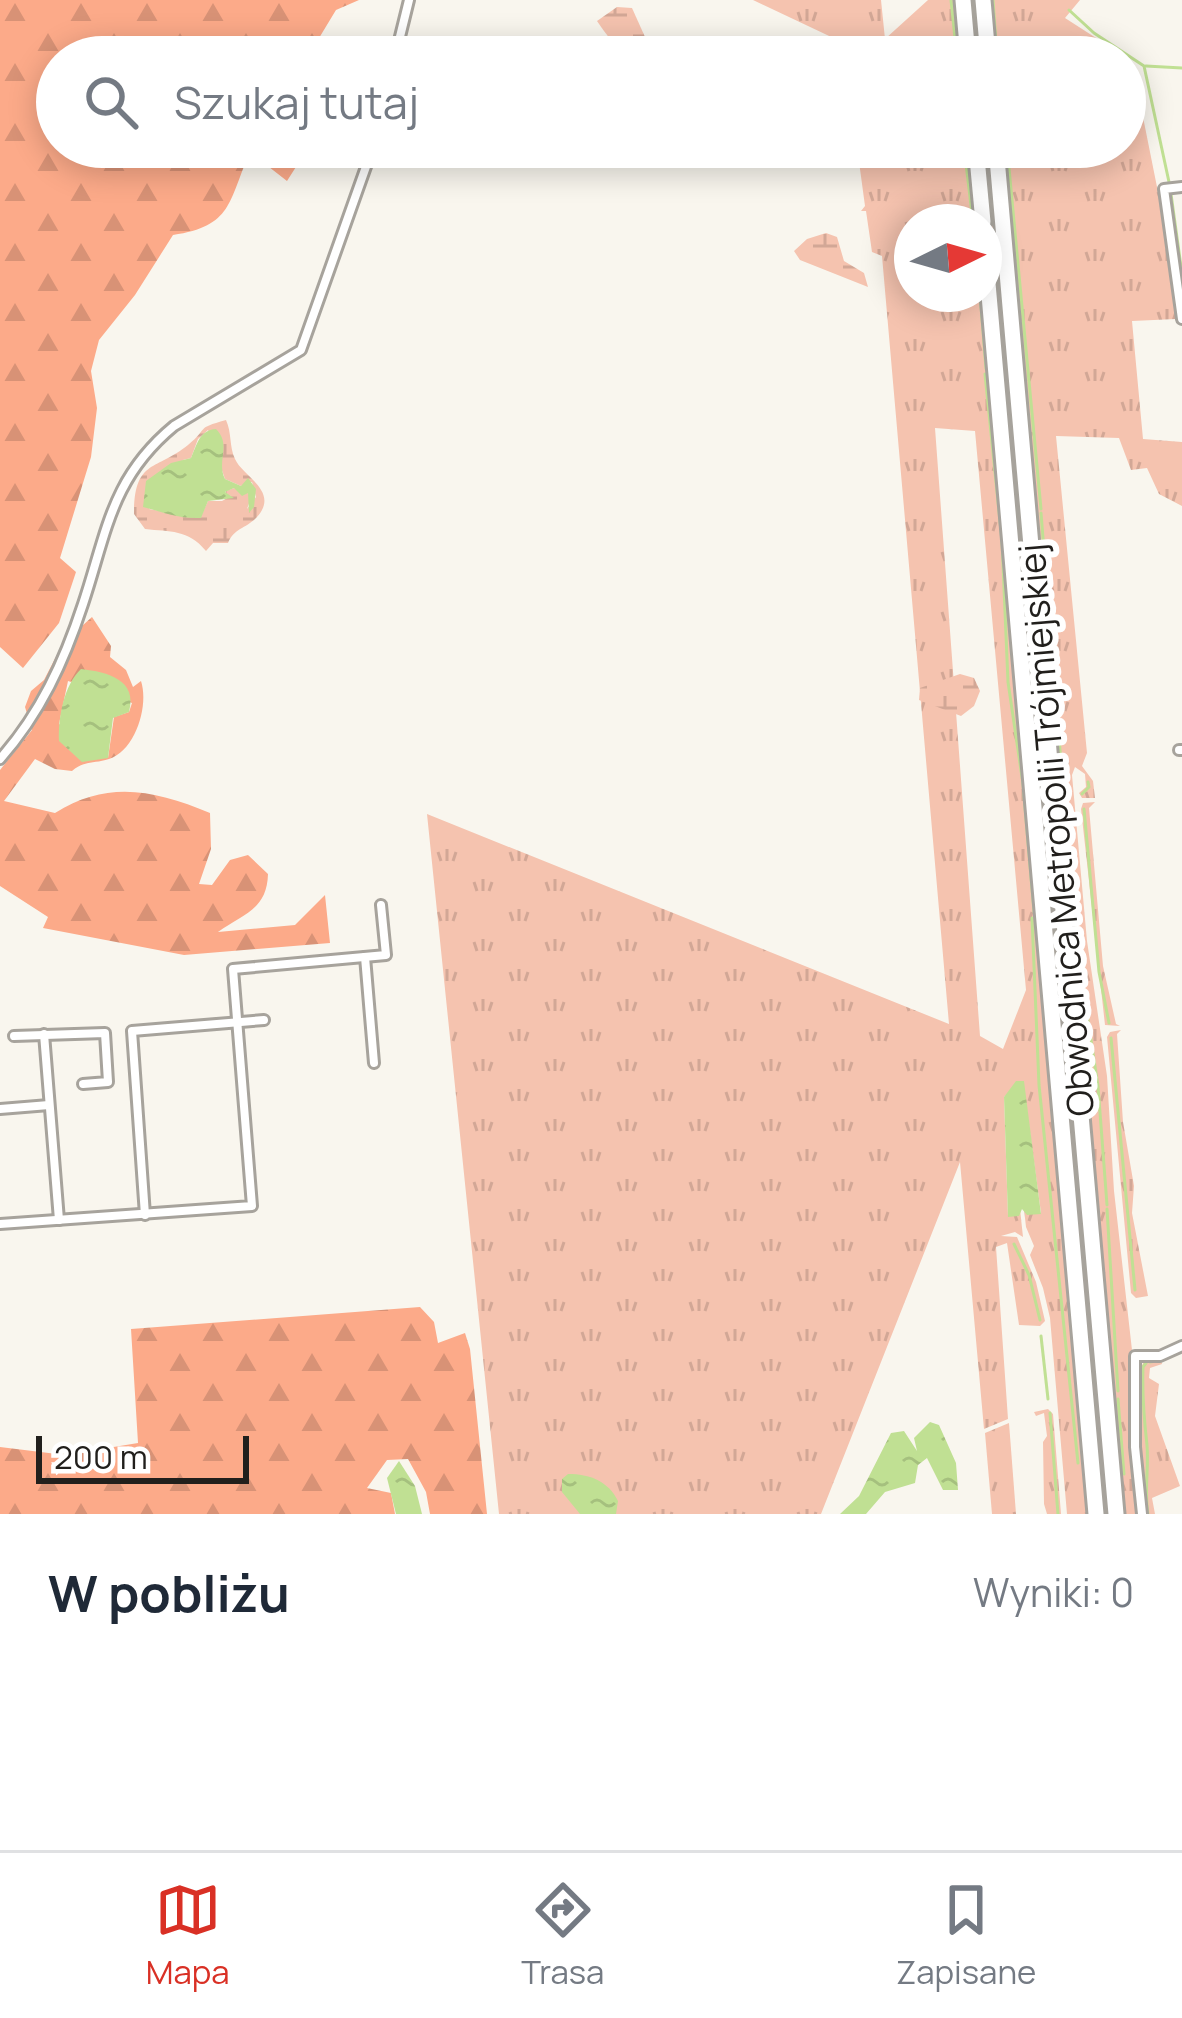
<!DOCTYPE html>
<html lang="pl">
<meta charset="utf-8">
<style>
:root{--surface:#fff;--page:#f6f6f7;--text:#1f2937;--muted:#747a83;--line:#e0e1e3;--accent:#d93025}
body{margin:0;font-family:Manrope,sans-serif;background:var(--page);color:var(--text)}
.compass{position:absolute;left:894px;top:204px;width:108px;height:108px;border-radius:50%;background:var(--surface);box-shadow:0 6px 30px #0003;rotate:85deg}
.scale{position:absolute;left:36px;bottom:30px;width:213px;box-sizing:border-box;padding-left:12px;border:6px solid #211f1c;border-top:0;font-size:33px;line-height:42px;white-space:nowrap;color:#211f1c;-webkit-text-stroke:9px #fff;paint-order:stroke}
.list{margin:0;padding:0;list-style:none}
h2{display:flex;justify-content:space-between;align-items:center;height:156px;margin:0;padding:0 48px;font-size:51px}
h2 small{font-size:39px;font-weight:400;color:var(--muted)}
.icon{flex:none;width:66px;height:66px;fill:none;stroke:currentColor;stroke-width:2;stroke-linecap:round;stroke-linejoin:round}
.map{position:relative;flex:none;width:1182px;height:1514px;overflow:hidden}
.search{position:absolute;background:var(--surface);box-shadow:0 6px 30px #0003;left:36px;right:36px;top:36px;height:132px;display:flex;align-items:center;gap:30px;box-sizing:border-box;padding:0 42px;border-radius:66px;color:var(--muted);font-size:45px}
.sheet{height:336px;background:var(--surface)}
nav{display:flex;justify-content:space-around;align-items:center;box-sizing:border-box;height:168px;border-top:3px solid var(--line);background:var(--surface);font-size:33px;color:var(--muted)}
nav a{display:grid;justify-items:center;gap:6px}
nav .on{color:var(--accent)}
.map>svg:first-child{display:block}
.grass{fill:url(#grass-tufts);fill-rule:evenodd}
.forest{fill:url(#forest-firs);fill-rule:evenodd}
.wetland{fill:url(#wetland-marsh);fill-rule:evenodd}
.water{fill:url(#water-ripples)}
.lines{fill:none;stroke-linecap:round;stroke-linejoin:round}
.stream{stroke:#c0e093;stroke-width:3}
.minor-casing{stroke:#a7a39c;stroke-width:14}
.motorway-casing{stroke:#a7a39c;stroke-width:21}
.minor{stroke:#fff;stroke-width:8}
.motorway{stroke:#fff;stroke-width:15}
.labels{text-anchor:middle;stroke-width:12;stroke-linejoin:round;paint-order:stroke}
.street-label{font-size:36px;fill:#211f1c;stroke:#fff}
</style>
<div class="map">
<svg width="1182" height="1514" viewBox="0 0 1182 1514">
<defs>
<pattern id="grass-tufts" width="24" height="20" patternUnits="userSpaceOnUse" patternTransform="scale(3)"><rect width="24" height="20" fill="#f5c3af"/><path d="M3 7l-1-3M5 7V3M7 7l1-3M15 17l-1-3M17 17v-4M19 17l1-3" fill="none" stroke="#d2a796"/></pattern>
<pattern id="forest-firs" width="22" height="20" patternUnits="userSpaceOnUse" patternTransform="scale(3)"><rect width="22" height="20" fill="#fcaa89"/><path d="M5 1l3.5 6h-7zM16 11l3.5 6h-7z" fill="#d89276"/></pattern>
<pattern id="wetland-marsh" width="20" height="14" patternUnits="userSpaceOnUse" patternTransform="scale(3)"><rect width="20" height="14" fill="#f5c3af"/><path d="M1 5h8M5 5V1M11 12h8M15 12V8" fill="none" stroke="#d2a796"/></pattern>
<pattern id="water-ripples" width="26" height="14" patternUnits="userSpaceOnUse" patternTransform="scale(3)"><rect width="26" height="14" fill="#c0e093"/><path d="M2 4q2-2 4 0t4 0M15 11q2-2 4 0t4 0" fill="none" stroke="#a5c07e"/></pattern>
</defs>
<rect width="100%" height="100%" fill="#f9f6ee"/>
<g class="grass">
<polygon points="753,0 881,0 885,39 928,0 955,0 960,57 864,57 863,52"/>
<polygon points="989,0 1080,0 1065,18 1107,45 1109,57 994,57"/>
<polygon points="1125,67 1134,72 1158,192 1176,319 1132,321 1143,439 1182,442 1182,506 1159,494 1147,468 1131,470 1119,438 1056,436 1087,753 1082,766 1093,781 1095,798 1082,798 1079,793 1086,787 1085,774 1075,767 1072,775 1087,941 1107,1076 1114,1191 1132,1350 1133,1453 1138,1514 1122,1514 1002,147 1125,147"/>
<path d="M857,147H968L975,222H912V294H982L1089,1514H1067L1050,1318L1043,1288L1030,1255L1034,1246L1026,1227L1024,1209L1041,1213L1023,1081L1004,1097L1008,1216L1020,1209L1023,1237L1015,1232L1001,1236L1017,1237L1036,1282L1045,1321L1040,1326L1019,1325L1007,1243L996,1247L1008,1419L984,1429L960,1162L821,1514H499L427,814L949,1024L882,256L872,252L866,211H861L865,206ZM935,428L975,431L1026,990L1003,1049L980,1036Z"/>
<polygon points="979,147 991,147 1111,1514 1099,1514"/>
<polygon points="1095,802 1089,808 1103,966 1116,1024 1120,1026 1105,1025 1081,809 1083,803"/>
<polygon points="1121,1030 1117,1034 1123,1122 1134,1186 1132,1213 1148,1296 1136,1298 1131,1293 1107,1037 1110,1032"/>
<path d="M1161,1357L1162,1364L1150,1368L1149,1378L1159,1384L1155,1416L1180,1486L1152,1498L1155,1514H1144C1141,1484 1127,1379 1146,1359Z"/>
<polygon points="1048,1409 1053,1414 1061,1514 1047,1514 1044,1504 1043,1442 1047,1436 1044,1413 1036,1416 1034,1412"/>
<polygon points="1009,1423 1016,1514 992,1514 985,1433"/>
</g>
<g class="forest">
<path d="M0,0H359L336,10L313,48L338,57H57V147H301V159L287,181L250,152C228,202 233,226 173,235L135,295L99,340L91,371L97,408L91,457L60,558L76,572L59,623L23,668L0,647Z"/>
<path d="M92,617L111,646L110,657L126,670L133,687L141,681C149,705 136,750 109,759C94,764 85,760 72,771L55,769L35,759L4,801L55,813C108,780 154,790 210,813L211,849L199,884L212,885L230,860L248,855L268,874C267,910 243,914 218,932L295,925L325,895L330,943L184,955L43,928L48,917L0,886V770L32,730L25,707L31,691L44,680L63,643ZM68,681L132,703L129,712L114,717L108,758L59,724Z"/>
<polygon points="420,1307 434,1322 438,1343 465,1333 470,1349 487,1514 430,1514 426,1492 408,1459 387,1460 367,1488 391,1493 395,1514 0,1514 0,1447 65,1455 138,1443 131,1329"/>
</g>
<g class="wetland">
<path d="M617,7L632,8L654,57C623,57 614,46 597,21Z"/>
<polygon points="826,233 837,237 844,261 864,273 868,287 800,260 794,251 807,239"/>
<path d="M226,420C232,433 229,446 235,459C243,477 280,491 257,517C246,529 234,528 228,543H213L206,551C188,529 170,532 145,529L134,514C134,459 156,471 188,445C210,427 194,429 226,420ZM208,430L225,479L241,486L252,482L256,497L247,509L251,498L248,493L234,488L226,491L225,495L231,496L222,501H208L200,518L149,509L183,460L191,458L198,439Z"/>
<polygon points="960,674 974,678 980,691 974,706 961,716 919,700 920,688"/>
</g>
<g class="water">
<path d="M216,429C232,445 216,461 225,479L241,486L248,478L256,489L254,507L249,513L248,493L242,496L234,488L225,492L234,498L208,501L201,518C178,519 163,512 143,507L146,481L171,463L191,458C197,445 199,430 216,429Z"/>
<path d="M81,669C108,672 138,680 129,712L113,718L108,758L82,762L59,741C58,717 64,685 81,669Z"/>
<polygon points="1016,1081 1024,1081 1041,1214 1027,1215 1022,1209 1019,1216 1008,1217 1004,1097"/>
<polygon points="930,1422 939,1425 956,1463 958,1490 943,1490 927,1458 918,1465 915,1483 885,1492 866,1514 840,1514 859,1496 891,1433 904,1431 917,1451 914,1438"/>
<polygon points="399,1461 415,1486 422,1514 396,1514 387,1478"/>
<path d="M568,1474C590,1474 608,1481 618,1501L616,1514H580L562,1492V1479Z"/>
</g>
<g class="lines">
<g class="stream">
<polyline points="951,0 957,57"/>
<polyline points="993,0 997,57"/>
<polyline points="1069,10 1094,33 1144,66 1169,182"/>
<polyline points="1146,66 1182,68"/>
<polyline points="964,147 973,222"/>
<polyline points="1007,147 1041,509"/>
<polyline points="1171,194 1182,274"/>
<polyline points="980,294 986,369"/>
<polyline points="985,374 1002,541 1008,682 1023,784 1034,912"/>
<polyline points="1041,513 1069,862"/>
<polyline points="1082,794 1089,787 1088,782"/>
<polyline points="1084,809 1099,972 1109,1023"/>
<polyline points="1069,866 1086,1010"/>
<polyline points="1032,918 1039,1085 1078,1463"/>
<polyline points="1087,1014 1098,1086 1107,1205"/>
<polyline points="1111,1038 1135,1290"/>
<polyline points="1107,1209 1118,1391"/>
<polyline points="1014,1244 1029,1275 1040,1320"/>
<polyline points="1041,1336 1048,1399"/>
<polyline points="1150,1362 1156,1361"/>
<path d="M1146,1363L1143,1367C1142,1394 1144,1419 1147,1445C1149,1469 1144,1490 1148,1514"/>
<polyline points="1118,1399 1124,1474"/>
<polyline points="1050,1413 1058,1514"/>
</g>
<defs>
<g id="minor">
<polyline points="395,57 409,0"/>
<polyline points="1182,187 1164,189 1182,319"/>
<polyline points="1179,750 1182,750"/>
<path d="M0,759C40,714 64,662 83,604C107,532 111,478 174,426L301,350L373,147"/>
<polyline points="365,957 374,1063"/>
<polyline points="44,1034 59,1220"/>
<polyline points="14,1036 105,1033 108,1082 83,1084"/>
<polyline points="0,1109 49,1105"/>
<polyline points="145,1215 132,1031 264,1020"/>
<polyline points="0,1224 252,1206 233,969 386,955 381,905"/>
<polyline points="1142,1514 1135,1447 1135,1356 1160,1356 1182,1346"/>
</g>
<g id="motorway">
<polyline points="963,0 968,57"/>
<polyline points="983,0 988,57"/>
<polyline points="976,147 983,222"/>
<polyline points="996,147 1116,1514"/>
<polyline points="984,238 1096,1514"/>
</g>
</defs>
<use href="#minor" class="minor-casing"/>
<use href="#motorway" class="motorway-casing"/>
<use href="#minor" class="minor"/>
<use href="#motorway" class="motorway"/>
</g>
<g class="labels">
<g class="street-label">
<text transform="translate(1056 830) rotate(-95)" y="13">Obwodnica Metropolii Trójmiejskiej</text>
</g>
</g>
</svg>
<svg class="compass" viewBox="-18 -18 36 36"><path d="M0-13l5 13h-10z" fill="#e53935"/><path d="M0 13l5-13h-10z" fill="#747a83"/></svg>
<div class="scale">200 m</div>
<div class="search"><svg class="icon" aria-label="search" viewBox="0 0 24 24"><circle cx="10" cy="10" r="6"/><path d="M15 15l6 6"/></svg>Szukaj tutaj</div>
</div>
<section class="sheet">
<h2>W pobliżu<small>Wyniki: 0</small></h2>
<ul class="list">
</ul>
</section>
<nav>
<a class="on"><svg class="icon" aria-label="map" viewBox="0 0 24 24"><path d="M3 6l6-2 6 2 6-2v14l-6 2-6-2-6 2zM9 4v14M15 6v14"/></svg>Mapa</a>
<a><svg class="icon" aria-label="directions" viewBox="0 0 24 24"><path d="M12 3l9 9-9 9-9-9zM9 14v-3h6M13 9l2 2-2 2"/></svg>Trasa</a>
<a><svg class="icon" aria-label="saved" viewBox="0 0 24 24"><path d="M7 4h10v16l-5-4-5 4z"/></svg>Zapisane</a>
</nav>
